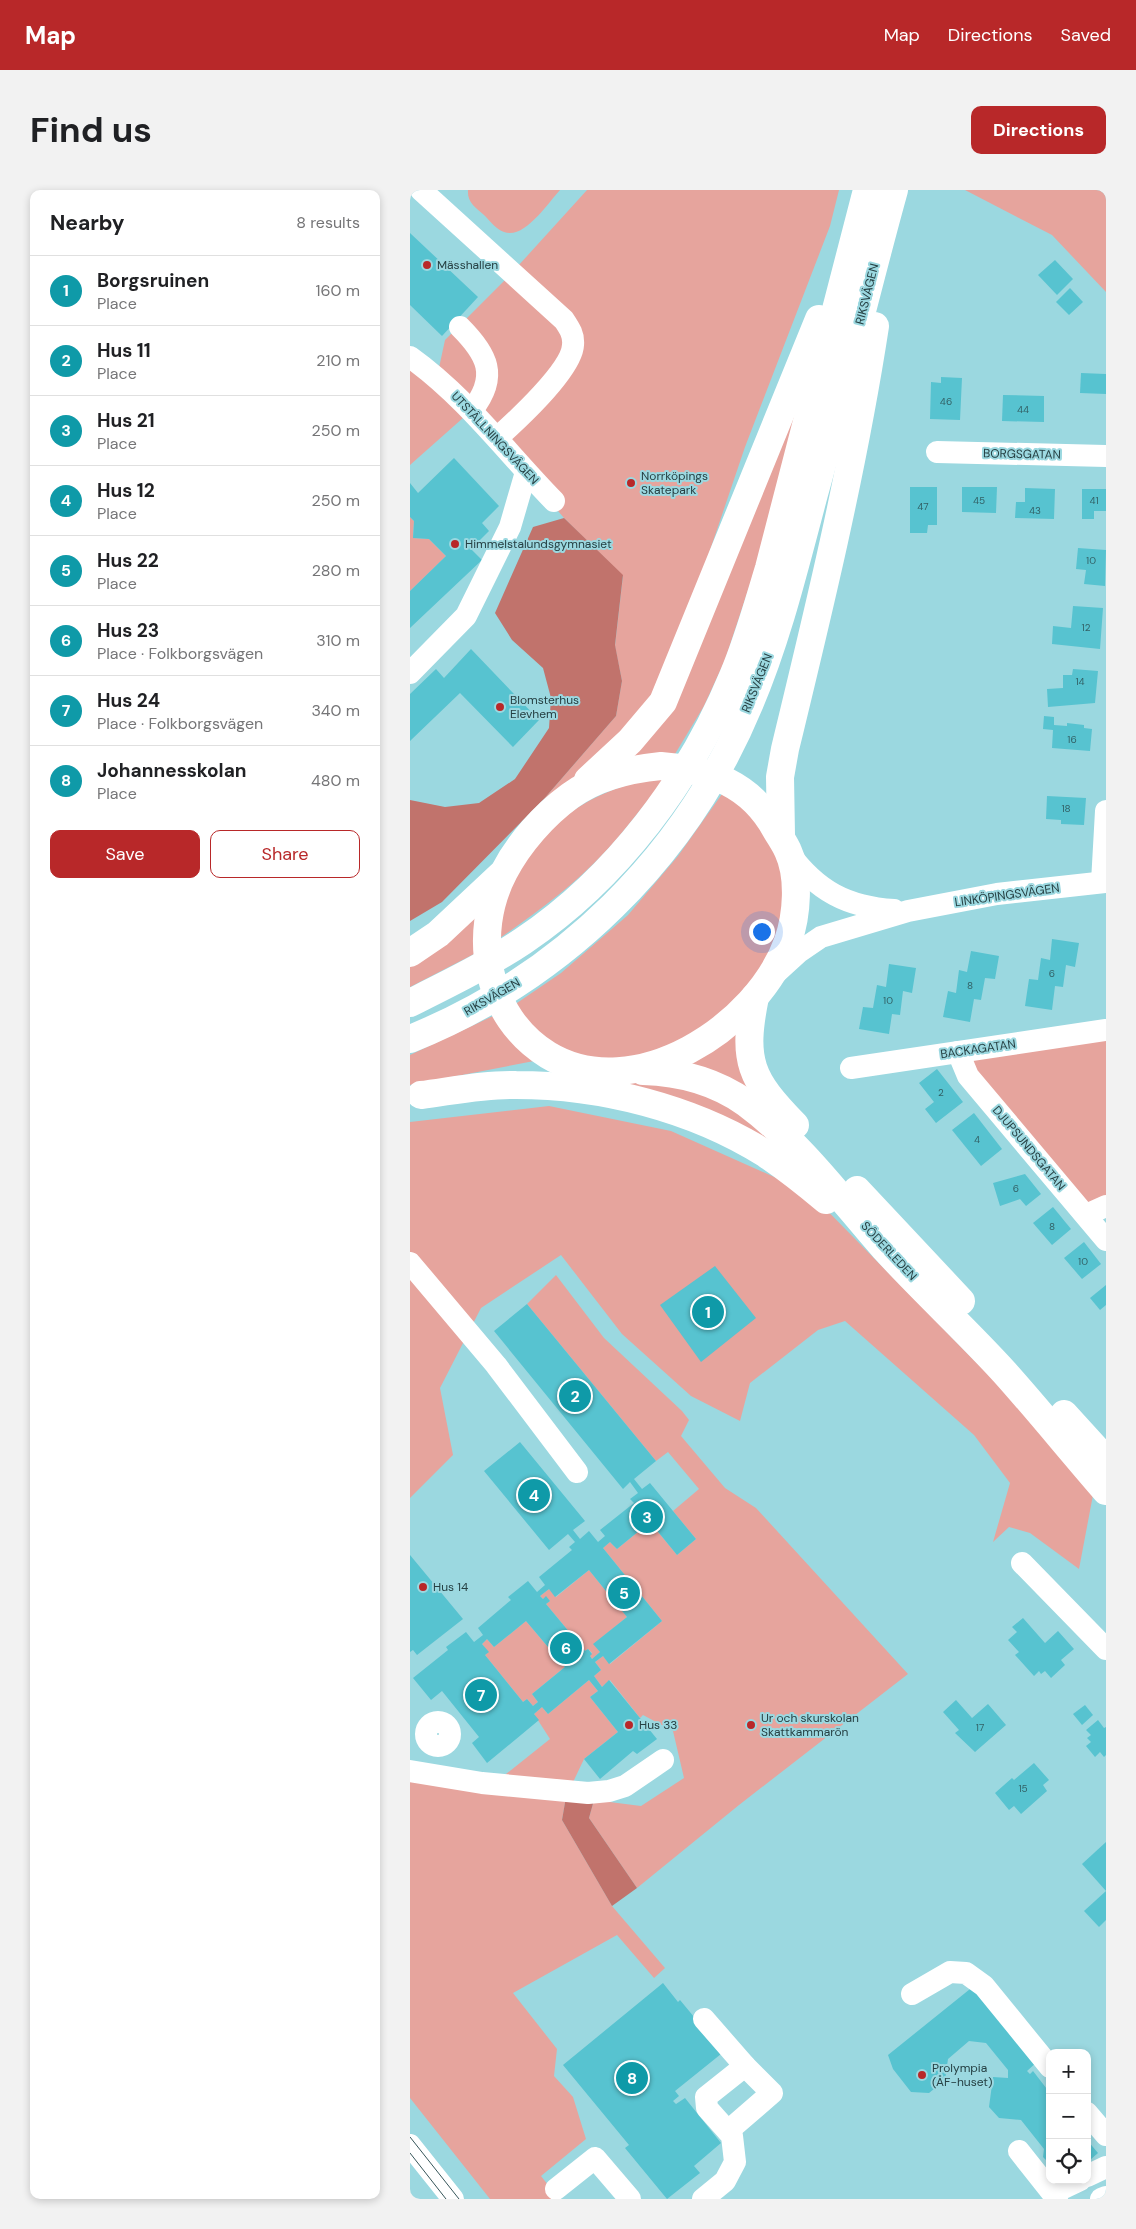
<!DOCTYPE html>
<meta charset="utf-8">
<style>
:root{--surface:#fff;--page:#f2f2f2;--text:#202124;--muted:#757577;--line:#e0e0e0;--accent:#b82829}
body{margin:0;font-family:"DM Sans",sans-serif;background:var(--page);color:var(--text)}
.controls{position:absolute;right:15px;bottom:15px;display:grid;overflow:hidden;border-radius:10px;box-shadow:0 2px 8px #0003}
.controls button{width:45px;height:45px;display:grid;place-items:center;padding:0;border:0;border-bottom:1px solid var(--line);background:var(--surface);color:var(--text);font:25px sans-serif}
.you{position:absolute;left:351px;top:741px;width:18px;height:18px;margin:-12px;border:4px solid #fff;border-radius:50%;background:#1a73e8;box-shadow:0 0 0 8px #1a73e833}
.badge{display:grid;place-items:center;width:32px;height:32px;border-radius:50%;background:var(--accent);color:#fff;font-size:16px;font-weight:700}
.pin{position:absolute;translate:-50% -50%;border:2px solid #fff;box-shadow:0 1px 5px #0006}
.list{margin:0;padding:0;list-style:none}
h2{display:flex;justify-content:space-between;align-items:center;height:65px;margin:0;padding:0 20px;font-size:21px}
h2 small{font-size:16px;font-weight:400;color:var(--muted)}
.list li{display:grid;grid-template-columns:32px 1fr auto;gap:15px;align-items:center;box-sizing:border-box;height:70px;padding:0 20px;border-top:1px solid var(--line)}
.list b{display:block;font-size:19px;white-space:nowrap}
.list p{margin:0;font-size:16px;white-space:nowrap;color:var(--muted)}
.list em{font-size:16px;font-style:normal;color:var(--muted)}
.actions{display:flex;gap:10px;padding:15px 20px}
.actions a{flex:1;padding:11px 0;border:1px solid var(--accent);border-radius:10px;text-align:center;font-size:18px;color:var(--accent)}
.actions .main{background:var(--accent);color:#fff}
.icon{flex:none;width:28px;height:28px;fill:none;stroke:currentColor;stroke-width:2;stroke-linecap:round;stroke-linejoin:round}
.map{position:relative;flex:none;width:696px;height:2009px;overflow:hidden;border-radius:10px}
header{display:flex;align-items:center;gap:30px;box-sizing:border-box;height:70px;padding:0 25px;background:var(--accent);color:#fff}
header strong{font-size:24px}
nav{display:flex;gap:28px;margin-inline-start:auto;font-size:18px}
.intro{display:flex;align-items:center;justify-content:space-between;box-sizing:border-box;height:120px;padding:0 30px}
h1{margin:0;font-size:35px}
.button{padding:12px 22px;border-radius:10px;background:var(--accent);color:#fff;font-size:18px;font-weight:700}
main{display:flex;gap:30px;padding:0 30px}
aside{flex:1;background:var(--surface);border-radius:10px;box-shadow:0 2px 8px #0003}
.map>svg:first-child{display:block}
.green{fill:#e6a49d}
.forest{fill:#c1736c}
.building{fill:#57c3d0;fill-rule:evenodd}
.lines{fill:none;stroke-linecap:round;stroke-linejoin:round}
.minor{stroke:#fff;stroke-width:22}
.highway{stroke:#fff;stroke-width:28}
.tram{stroke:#37565a;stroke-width:1}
.poi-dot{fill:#b82829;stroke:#9bd8e0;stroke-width:2}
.labels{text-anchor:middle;stroke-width:4;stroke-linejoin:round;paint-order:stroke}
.number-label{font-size:10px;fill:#326166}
.poi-label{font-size:12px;fill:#264043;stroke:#9bd8e0;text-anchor:start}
.street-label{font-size:12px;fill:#264043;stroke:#9bd8e0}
</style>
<header>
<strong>Map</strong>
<nav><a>Map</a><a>Directions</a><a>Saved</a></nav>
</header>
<div class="intro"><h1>Find us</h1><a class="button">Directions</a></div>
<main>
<aside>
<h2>Nearby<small>8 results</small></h2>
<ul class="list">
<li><span class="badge" style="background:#0f9aa8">1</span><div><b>Borgsruinen</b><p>Place</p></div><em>160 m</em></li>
<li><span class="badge" style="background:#0f9aa8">2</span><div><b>Hus 11</b><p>Place</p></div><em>210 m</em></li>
<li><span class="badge" style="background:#0f9aa8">3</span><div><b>Hus 21</b><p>Place</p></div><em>250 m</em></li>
<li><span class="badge" style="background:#0f9aa8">4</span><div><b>Hus 12</b><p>Place</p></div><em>250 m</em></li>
<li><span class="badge" style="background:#0f9aa8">5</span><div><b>Hus 22</b><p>Place</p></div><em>280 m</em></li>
<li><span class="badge" style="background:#0f9aa8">6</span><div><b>Hus 23</b><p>Place · Folkborgsvägen</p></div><em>310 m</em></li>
<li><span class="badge" style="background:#0f9aa8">7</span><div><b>Hus 24</b><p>Place · Folkborgsvägen</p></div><em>340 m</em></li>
<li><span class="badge" style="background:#0f9aa8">8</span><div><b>Johannesskolan</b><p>Place</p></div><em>480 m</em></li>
</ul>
<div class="actions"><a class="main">Save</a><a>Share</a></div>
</aside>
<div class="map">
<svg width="696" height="2009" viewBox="0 0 696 2009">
<rect width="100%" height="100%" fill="#9bd8e0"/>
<g class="green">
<path d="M58,0H150C138,13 114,50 94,42C86,39 80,31 74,25C65,17 57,12 58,0Z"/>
<polygon points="177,0 429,0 420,36 335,257 274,437 249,498 188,570 133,610 206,526 212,491 205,456 213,386 154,328 62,220 0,275 0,167 27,187 35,150 98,87"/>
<polygon points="555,0 696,0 696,102 642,45"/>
<polygon points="404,164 345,379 315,470 294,516 265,564 216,569"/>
<polygon points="0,327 4,331 3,348 19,349 36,366 0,401"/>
<path d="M253,589L246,600C229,621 213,643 195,662C163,696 125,724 87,750C89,740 90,729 93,719C112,647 179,594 253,589Z"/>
<polygon points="312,604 340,621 360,648 373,682 376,711 368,752 351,788 284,849 217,872 173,868 133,850 104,815 151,783 218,725 268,666"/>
<polygon points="69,724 66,763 0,797 0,774"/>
<polygon points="83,826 124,871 0,895 0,865"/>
<path d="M326,835C325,860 330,879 340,902L266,875Z"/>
<polygon points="696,847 696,1009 678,1016 556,871"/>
<polygon points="251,890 312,909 387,970 198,894"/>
<polygon points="139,916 261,941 400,1003 603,1210 683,1305 669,1379 620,1343 599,1337 583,1352 600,1293 564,1245 435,1131 408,1140 340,1193 330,1231 281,1206 212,1144 151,1065 71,1118 30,1198 43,1265 0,1308 0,932"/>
<polygon points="146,1085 194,1148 272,1221 279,1230 271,1246 315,1298 346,1318 498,1484 329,1615 227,1698 179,1628 184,1610 231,1616 274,1588 263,1541 233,1525 230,1528 200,1490 192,1497 184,1486 191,1480 185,1472 193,1466 200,1474 252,1431 193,1358 200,1352 207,1359 240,1332 267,1365 286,1349 263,1321 289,1299 258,1262 246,1271 117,1114"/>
<polygon points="179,1380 217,1427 184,1454 190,1462 182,1469 180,1466 182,1463 178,1459 175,1461 136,1414 140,1411 136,1407 133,1409 130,1406 139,1399 146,1407"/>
<polygon points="116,1431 155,1477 122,1504 128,1512 123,1516 117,1509 113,1512 75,1465 78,1462 72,1454 77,1449 84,1457"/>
<polygon points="179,1490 188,1501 180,1507 208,1542 174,1569 156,1607 152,1630 202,1716 255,1778 244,1788 207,1745 103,1803 147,1859 144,1886 163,1907 176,1949 131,1986 149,2009 80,2009 0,1908 0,1589 91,1588 140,1549 124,1524 132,1517 138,1524"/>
</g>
<g class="forest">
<polygon points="154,328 213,385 205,455 212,491 206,526 133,610 32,712 0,731 0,610 35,617 69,613 105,589 139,538 141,508 133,478 102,450 85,423 123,337"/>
<polygon points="156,1607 184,1610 179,1628 227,1698 202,1716 152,1630"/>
</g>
<g class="building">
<polygon points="0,43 68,107 32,146 0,115"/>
<polygon points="645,70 663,89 647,105 628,85"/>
<polygon points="660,98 673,112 659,125 646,112"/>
<polygon points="671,183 696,184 696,204 670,203"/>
<polygon points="531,187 552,188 550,230 520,229 521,192 531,193"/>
<polygon points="593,205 634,206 634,232 592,231"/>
<polygon points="44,268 89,316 72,333 79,341 61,359 72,370 0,438 0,401 36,366 19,349 3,348 4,331 0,327 0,293 8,303"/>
<polygon points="500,297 527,297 527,335 518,335 517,343 500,343"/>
<polygon points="552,297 587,297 586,323 552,322"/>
<polygon points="615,298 645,299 644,329 605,328 606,312 615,312"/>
<polygon points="672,299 696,299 696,321 684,321 684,329 672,329"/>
<polygon points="668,358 696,360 695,396 674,394 676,380 666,379"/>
<polygon points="663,416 693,418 690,459 642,454 643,436 661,438"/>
<polygon points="61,459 129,530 103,557 50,503 0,551 0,504 26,479 34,488"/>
<polygon points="663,479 688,481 685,513 638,517 637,499 653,498 653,485 662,485"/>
<polygon points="634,526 644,527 644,535 657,536 657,533 674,535 674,538 682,539 680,561 642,558 643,540 633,539"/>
<polygon points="637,606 676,608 674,635 651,634 651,630 636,629"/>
<polygon points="642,749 669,753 665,777 656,775 653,797 645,796 642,820 615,816 619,789 628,790 631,768 640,770"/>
<polygon points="561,761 589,766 585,789 575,788 571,810 564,809 560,832 533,827 538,801 546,803 549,780 557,782"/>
<polygon points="479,774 506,778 502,803 493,801 490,825 482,824 479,844 449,839 453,817 463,818 467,795 476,797"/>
<polygon points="527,879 553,912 526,933 515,919 524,912 509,893"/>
<polygon points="564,923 592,959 571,976 542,940"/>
<polygon points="615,984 631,1004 616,1016 610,1009 590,1016 583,993"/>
<polygon points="643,1017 661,1039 642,1055 623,1033"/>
<polygon points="674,1052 691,1074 672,1089 654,1068"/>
<polygon points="305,1076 346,1128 291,1172 250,1115"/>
<polygon points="696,1095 696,1115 690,1120 680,1108"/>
<path d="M117,1114L246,1271L224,1289L232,1299L240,1293L286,1349L267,1365L240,1332L207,1359L200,1352L193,1358L252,1431L199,1474L193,1466L185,1472L191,1480L184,1486L192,1497L199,1490L247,1549L227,1564L223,1561L190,1589L174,1569L208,1542L180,1507L188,1501L179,1490L138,1524L132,1517L124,1524L129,1530L77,1573L62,1553L69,1547L32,1501L21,1510L3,1488L38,1460L36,1457L56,1442L64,1452L73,1445L68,1438L101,1410L98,1407L118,1391L127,1402L135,1395L129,1387L162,1360L159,1357L165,1352L158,1344L139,1360L74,1281L110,1252L175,1331L163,1340L170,1349L179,1341L188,1352L195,1346L190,1340L224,1313L220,1309L228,1303L220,1292L213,1299L84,1141ZM179,1380L217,1427L183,1454L190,1462L182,1469L180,1466L182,1464L178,1459L175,1461L136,1414L140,1411L136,1406L133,1409L130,1406L139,1399L145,1407ZM116,1431L155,1477L122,1504L128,1512L123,1516L117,1509L113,1512L75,1465L79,1462L72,1454L77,1449L84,1457Z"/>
<polygon points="0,1365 53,1429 7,1465 3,1460 0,1462"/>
<polygon points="613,1428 635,1453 648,1441 664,1459 651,1470 655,1475 641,1488 635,1481 631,1484 629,1481 624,1486 605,1465 609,1462 598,1450 607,1442 602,1437"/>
<polygon points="546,1510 562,1528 578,1514 596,1535 565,1562 545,1543 549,1540 533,1522"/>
<polygon points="675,1515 683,1525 672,1535 663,1524"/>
<polygon points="688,1530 694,1538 696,1537 696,1565 694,1567 690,1562 685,1567 676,1556 681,1552 677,1548 681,1545 676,1540"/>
<polygon points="624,1573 639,1590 633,1595 637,1601 611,1624 604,1616 599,1620 585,1603 602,1588 604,1590"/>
<polygon points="696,1652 696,1701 672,1674"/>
<polygon points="696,1701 696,1730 689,1737 674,1721"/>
<polygon points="253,1793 268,1812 270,1810 299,1845 311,1864 265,1901 269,1906 263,1911 266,1914 275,1908 311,1953 284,1976 290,1983 257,2009 215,1958 219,1955 153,1875"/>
<polygon points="565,1795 627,1872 617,1881 620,1884 623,1881 640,1903 640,1974 633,1967 634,1959 611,1930 589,1928 579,1917 583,1887 598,1888 598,1880 576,1853 559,1851 538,1869 535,1890 519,1903 501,1902 483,1879 478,1865"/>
<polygon points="677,1950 688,1963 680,1970 677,1967"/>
</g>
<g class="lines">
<g class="minor">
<path d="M11,0L154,130C160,139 164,145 163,155C162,180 106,231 87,248"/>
<path d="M50,137C77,164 89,186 62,220"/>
<path d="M0,167C56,207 97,263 144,311"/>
<polyline points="527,262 696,266"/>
<polyline points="0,483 56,426 100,337 116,282"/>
<path d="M379,663C407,701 437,717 484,720"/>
<polyline points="692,692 696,621"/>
<polyline points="366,783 389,762 411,747 498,721 587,704 696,692"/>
<polyline points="548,862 558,886 696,1050"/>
<polyline points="441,878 696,840"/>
<polyline points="676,1025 696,1016"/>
<polyline points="0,1073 86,1175 167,1282"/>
<polyline points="612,1373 696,1459"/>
<circle cx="28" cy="1544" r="12"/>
<polyline points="0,1581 72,1593 178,1603 199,1601 215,1596 253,1570"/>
<polyline points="502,1804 540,1782 556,1783 574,1796 640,1877"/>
<polyline points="677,1923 696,1945"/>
<polyline points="318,1941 362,1903 335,1876"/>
<polyline points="0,1955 43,2009"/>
<polyline points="609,1961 647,2009"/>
<polyline points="677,1986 696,1977"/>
<polyline points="146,1999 185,1968 220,2009"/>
<polyline points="643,2003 670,1990"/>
<polyline points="293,2009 315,1991 325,1972 322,1946 297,1918 296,1907 335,1876 294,1829"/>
<polyline points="691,2009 696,2007"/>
</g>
<g class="highway">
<path d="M251,576C301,580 341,594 366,640C370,647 375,654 378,661C390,687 387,725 378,751C348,837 224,917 138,865C76,827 61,744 94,682C109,653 134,625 160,606C186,587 219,579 251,576Z"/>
<polyline points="178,590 220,551 253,512 409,129"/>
<path d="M371,645L370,587L375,559C409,419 443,279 465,136"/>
<polyline points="0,763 28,744 91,685"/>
<path d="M345,807C332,871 340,889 385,935"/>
<path d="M0,813C38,794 77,775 113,751C207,688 280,590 323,486C338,451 348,414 359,378L457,0"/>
<path d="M0,849C152,788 276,667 339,515C368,447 385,375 404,304C432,203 456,101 484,0"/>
<path d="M233,881C270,882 305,891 336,913C390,953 430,1008 474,1058C513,1101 556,1140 595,1183C629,1221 662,1262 696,1301"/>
<path d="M11,905C42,901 75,894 106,895C191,895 283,918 356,964C377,978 397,994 416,1010"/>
<polyline points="447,1000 551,1111"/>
<polyline points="654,1224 696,1270"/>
</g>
<g class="tram">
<polyline points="0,1947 49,2009"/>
<polyline points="0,1963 36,2009"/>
</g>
</g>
<g class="poi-dot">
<circle cx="17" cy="75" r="5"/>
<circle cx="221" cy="293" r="5"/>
<circle cx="45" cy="354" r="5"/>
<circle cx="90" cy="517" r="5"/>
<circle cx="13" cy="1397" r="5"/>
<circle cx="219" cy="1535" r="5"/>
<circle cx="341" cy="1535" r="5"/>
<circle cx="512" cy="1885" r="5"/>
</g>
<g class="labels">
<g class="number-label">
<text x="536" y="215">46</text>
<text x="613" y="223">44</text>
<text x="569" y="314">45</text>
<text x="684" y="314">41</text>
<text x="513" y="320">47</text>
<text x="625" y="324">43</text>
<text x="681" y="374">10</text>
<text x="676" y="441">12</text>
<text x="670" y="495">14</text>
<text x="662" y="553">16</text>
<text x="656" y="622">18</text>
<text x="642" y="787">6</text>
<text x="560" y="799">8</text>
<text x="478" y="814">10</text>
<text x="531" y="906">2</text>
<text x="567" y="953">4</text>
<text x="606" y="1002">6</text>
<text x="642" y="1040">8</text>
<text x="673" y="1075">10</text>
<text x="570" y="1541">17</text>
<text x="613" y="1602">15</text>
</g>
<g class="poi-label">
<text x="27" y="79">Mässhallen</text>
<text x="231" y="290">Norrköpings<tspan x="231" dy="14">Skatepark</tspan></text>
<text x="55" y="358">Himmelstalundsgymnasiet</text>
<text x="100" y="514">Blomsterhus<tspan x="100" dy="14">Elevhem</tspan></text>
<text x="23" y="1401">Hus 14</text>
<text x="351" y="1532">Ur och skurskolan<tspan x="351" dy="14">Skattkammarön</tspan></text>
<text x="229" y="1539">Hus 33</text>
<text x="522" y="1882">Prolympia<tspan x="522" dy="14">(ÅF-huset)</tspan></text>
</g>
<g class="street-label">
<text transform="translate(457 104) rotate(-76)" y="4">RIKSVÄGEN</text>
<text transform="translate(85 248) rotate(47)" y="4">UTSTÄLLNINGSVÄGEN</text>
<text transform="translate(612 264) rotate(1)" y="4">BORGSGATAN</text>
<text transform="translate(347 493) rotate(-68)" y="4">RIKSVÄGEN</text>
<text transform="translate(597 705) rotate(-8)" y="4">LINKÖPINGSVÄGEN</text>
<text transform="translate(82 807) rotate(-30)" y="4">RIKSVÄGEN</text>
<text transform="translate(568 859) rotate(-8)" y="4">BACKAGATAN</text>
<text transform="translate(619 958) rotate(50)" y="4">DJUPSUNDSGATAN</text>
<text transform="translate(479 1061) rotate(47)" y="4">SÖDERLEDEN</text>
</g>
</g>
</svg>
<div class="controls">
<button>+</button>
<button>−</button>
<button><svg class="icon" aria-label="locate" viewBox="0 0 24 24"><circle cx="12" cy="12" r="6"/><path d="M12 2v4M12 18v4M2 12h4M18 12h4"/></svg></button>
</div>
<div class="you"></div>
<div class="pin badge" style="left:298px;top:1122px;background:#0f9aa8">1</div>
<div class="pin badge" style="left:165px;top:1206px;background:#0f9aa8">2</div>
<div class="pin badge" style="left:237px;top:1327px;background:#0f9aa8">3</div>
<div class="pin badge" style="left:124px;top:1305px;background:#0f9aa8">4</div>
<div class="pin badge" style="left:214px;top:1403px;background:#0f9aa8">5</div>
<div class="pin badge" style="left:156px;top:1458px;background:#0f9aa8">6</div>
<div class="pin badge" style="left:71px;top:1505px;background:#0f9aa8">7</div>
<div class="pin badge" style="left:222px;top:1888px;background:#0f9aa8">8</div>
</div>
</main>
